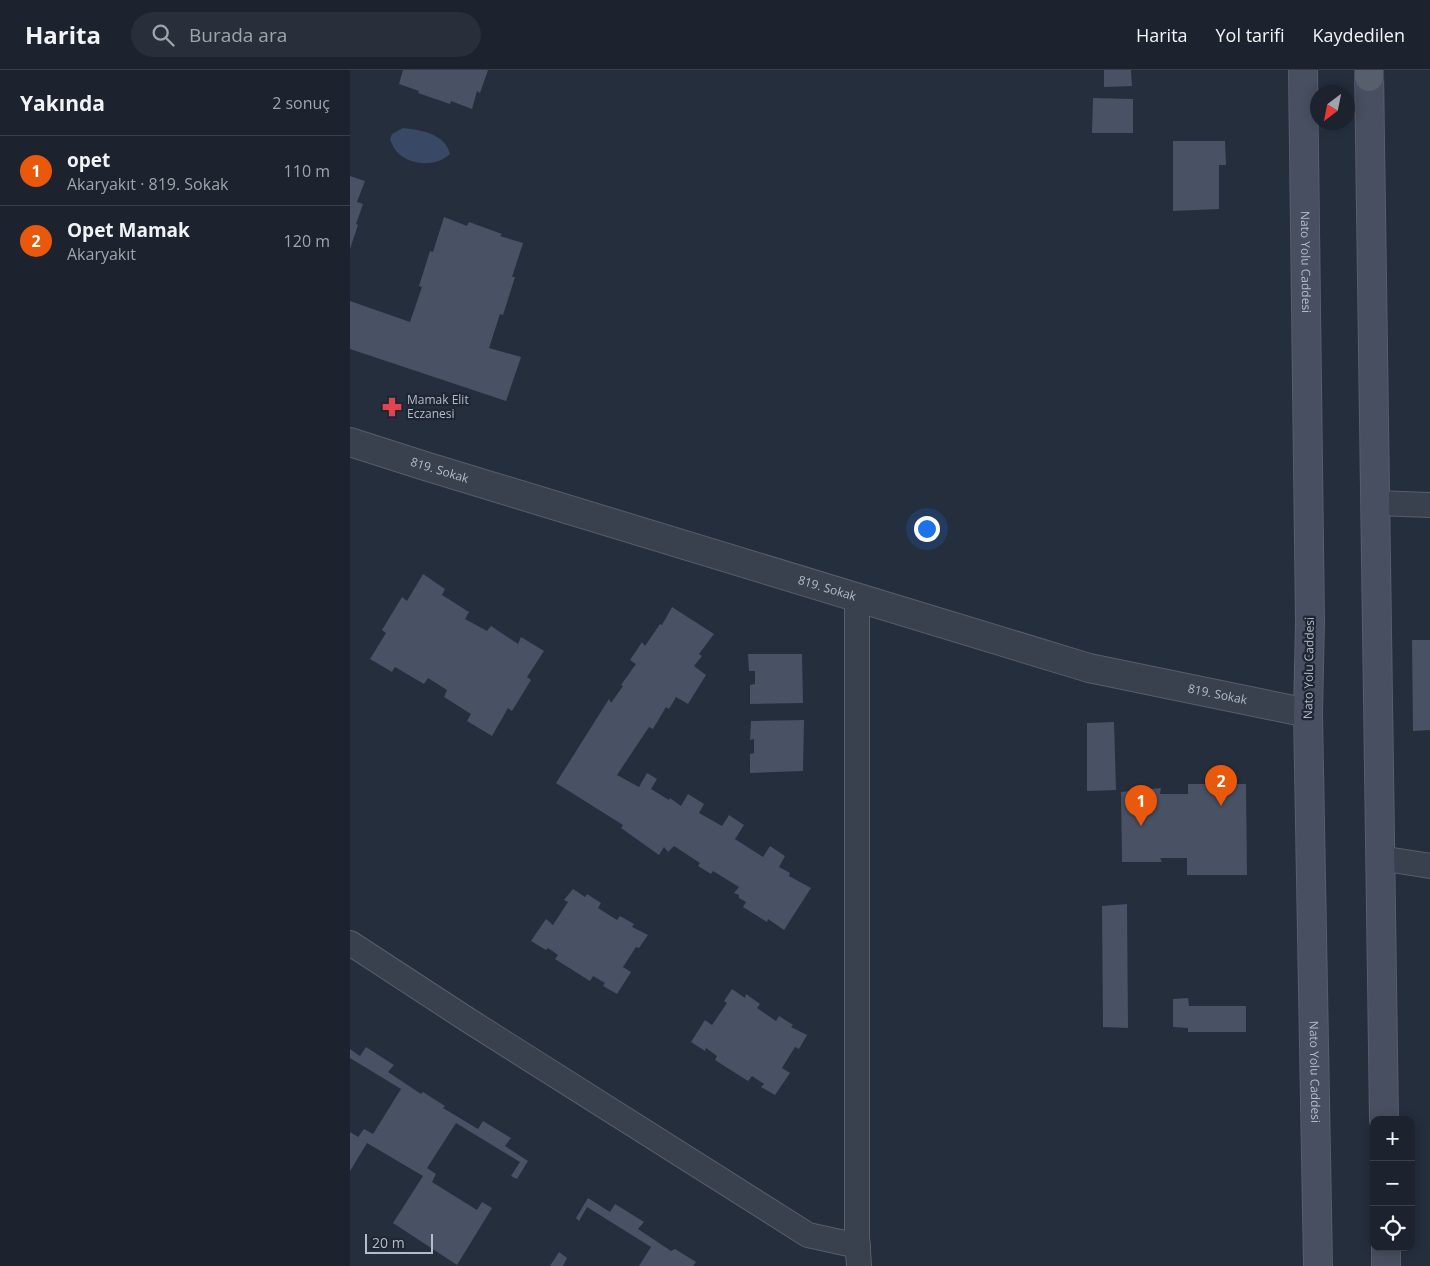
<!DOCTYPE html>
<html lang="tr">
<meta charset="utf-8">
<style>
:root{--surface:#1c222e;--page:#292f3a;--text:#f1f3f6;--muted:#a0a4aa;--line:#3a3f4a;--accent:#ea580c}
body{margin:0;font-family:"Open Sans",sans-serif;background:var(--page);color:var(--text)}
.controls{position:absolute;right:15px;bottom:15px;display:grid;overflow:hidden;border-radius:10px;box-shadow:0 2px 12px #0003}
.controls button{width:45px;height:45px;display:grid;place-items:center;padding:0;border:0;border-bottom:1px solid var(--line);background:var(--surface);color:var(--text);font:25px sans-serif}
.compass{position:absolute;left:960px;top:15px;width:45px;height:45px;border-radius:50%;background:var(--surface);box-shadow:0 2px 12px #0003;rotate:212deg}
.scale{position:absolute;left:15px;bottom:12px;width:68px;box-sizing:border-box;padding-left:5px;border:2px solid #b5bbc9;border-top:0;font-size:14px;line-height:18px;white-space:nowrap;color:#b5bbc9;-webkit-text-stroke:4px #1e2533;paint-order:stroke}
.you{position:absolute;left:576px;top:458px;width:18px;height:18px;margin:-12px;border:4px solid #fff;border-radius:50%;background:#1a73e8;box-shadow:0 0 0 8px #1a73e833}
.badge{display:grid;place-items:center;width:32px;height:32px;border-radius:50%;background:var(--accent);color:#fff;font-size:16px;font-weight:700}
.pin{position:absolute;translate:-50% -41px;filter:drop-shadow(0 1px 2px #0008)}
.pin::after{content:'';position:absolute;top:26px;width:18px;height:15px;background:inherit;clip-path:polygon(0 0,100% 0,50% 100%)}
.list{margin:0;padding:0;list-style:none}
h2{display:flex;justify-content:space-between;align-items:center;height:65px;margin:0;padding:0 20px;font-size:21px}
h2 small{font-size:16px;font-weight:400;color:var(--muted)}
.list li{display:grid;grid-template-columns:32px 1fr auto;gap:15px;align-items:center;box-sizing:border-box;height:70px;padding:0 20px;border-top:1px solid var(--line)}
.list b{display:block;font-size:19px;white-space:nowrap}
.list p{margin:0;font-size:16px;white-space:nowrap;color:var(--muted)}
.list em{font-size:16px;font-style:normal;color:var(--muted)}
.icon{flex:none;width:28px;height:28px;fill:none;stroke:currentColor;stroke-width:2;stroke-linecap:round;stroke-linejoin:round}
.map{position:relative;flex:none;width:1080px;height:1196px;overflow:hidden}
header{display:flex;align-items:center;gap:30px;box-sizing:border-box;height:70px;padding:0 25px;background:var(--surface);border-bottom:1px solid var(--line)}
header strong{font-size:24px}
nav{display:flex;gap:28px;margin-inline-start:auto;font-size:18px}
.search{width:350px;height:45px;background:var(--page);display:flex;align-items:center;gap:12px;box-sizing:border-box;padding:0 18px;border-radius:28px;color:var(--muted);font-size:19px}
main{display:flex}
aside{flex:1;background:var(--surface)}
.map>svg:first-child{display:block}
.water{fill:#394864}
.building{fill:#495164}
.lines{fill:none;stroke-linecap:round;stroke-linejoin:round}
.minor-casing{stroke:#575e6c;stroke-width:26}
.tertiary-casing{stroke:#575e6c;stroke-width:30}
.secondary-casing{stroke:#575e6c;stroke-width:30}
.primary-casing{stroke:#424957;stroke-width:30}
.minor{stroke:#39404e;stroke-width:24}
.tertiary{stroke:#39404e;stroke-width:28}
.secondary{stroke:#474f60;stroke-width:28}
.primary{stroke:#575f6e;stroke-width:28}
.labels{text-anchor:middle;stroke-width:4.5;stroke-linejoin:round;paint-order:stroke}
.street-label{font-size:12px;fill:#b5bbc9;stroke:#1e2533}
.poi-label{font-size:12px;fill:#b5bbc9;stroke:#1e2533;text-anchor:start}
</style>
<header>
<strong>Harita</strong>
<div class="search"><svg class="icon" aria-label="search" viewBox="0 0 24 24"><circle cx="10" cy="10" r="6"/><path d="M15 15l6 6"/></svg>Burada ara</div>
<nav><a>Harita</a><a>Yol tarifi</a><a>Kaydedilen</a></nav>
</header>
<main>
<aside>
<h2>Yakında<small>2 sonuç</small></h2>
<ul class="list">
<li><span class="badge">1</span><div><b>opet</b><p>Akaryakıt · 819. Sokak</p></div><em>110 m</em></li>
<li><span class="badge">2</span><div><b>Opet Mamak</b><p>Akaryakıt</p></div><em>120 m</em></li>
</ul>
</aside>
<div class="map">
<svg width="1080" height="1196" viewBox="0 0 1080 1196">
<rect width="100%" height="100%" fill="#252e3d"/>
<path class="water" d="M53,58C72,60 95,64 100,84C86,97 62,96 48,83C44,79 42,74 40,69L42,64Z"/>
<g class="building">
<polygon points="53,0 138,0 130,23 127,21 122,39 101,31 100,34 68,23 69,21 49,14"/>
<polygon points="754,0 781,0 782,16 754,17"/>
<polygon points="743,28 783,29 783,63 742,63"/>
<polygon points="823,71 875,71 876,95 869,95 869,139 823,141"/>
<polygon points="0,106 15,111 7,132 13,134 6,154 8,155 0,179"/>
<polygon points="94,147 117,156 119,152 152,164 150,166 173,173 162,207 165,207 153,245 150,244 139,278 171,287 156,331 0,279 0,231 60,252 72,217 69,216 80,181 83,182"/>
<polygon points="73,504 95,519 92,525 119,542 115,549 137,561 141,556 168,574 171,567 194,581 177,607 181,610 162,641 158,638 142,666 117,651 121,644 94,627 97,620 78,608 74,614 45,597 42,602 20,589 36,563 32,560 52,527 57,531"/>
<polygon points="322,537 364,564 349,584 352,586 344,596 356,605 338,634 326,627 319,639 316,637 303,659 299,657 267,705 289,717 297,703 307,709 301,719 319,730 320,728 331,736 338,724 354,734 349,743 372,756 379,745 394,755 385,769 413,787 420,776 435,786 429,797 440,803 439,806 461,818 434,860 418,849 417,852 393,837 396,832 389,828 389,825 384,823 389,817 363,801 361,804 348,796 350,793 324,776 318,782 314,777 309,785 271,758 273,755 206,713 259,629 261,633 273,616 271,615 286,594 280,590 292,572 295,576 310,554 312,555"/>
<polygon points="1062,570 1080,570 1080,660 1063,661"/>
<polygon points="398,584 452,584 453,633 400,634 400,615 405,614 405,601 399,601"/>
<polygon points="454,650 453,701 400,703 400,684 404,683 404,669 400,670 401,651"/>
<polygon points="764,652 766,720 737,721 737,653"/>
<polygon points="838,714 896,714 897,805 837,805 837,788 810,788 812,792 772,792 771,722 811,718 810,724 838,724"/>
<polygon points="223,819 235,827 237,824 251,833 248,838 267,850 270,846 284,854 282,857 298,865 289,878 286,877 273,897 281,902 267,924 253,916 255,913 243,906 240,911 205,889 208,885 198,878 196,880 181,871 196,849 203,855 218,832 214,830"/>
<polygon points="777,834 778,958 753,957 752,836"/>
<polygon points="382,919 395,928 396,924 410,934 407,938 426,951 429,946 443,955 441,957 457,965 449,979 445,977 432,998 440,1003 425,1025 411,1017 414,1014 402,1006 398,1011 365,990 367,986 356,978 355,981 341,972 355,950 362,955 377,933 374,931"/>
<polygon points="838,928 839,936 896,936 896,962 838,962 838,958 823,957 823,929"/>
<polygon points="16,977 44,995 38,1002 71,1024 73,1022 95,1036 93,1038 128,1059 133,1051 161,1068 155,1076 178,1091 167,1109 161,1106 170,1092 106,1053 77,1098 86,1104 82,1112 127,1140 132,1132 142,1138 107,1195 43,1153 73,1106 17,1073 0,1101 0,1062 8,1067 14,1059 23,1064 51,1019 0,988 0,979 10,986"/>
<polygon points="238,1128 260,1142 265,1134 294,1152 288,1159 321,1181 325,1179 346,1192 343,1196 289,1196 301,1177 237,1137 229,1151 226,1148"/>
<polygon points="209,1182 217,1188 213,1196 200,1196"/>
</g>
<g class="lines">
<defs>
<g id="minor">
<polyline points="1025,433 1080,435"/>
<polyline points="507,526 507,1166 509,1196"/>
<polyline points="1030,788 1080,796"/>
<polyline points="0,873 118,950 458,1165 508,1176"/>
</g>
<g id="tertiary">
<path id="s1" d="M0,372L75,396L739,598L958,643"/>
</g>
<g id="secondary">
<path id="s2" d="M953,0L960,552L958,643L968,1196"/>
<polyline points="1019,0 1034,1050"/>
<polyline points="1036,1177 1036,1196"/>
</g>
<polyline id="primary" points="1019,7 1019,0"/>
</defs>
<use href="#minor" class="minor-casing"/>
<use href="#tertiary" class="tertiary-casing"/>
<use href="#secondary" class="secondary-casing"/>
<use href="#primary" class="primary-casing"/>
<use href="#minor" class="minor"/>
<use href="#tertiary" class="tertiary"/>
<use href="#secondary" class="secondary"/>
<use href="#primary" class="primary"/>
</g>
<defs>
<symbol id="pharmacy-bare" viewBox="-9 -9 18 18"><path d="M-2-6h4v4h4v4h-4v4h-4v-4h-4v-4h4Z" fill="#e0444e" stroke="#1e2533" stroke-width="2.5" paint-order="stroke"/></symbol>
</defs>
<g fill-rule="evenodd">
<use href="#pharmacy-bare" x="28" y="323" width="28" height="28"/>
</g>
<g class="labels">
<g class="street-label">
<text dy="4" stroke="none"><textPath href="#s2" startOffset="192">Nato Yolu Caddesi</textPath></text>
<text dy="4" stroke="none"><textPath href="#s1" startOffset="94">819. Sokak</textPath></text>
<text dy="4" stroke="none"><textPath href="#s1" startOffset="499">819. Sokak</textPath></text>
<text transform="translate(959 598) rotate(-89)" y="4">Nato Yolu Caddesi</text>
<text dy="4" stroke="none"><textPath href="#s1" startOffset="904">819. Sokak</textPath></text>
<text dy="4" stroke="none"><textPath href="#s2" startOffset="1002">Nato Yolu Caddesi</textPath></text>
</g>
<g class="poi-label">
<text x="57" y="334">Mamak Elit<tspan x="57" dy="14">Eczanesi</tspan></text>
</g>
</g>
</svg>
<div class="controls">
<button>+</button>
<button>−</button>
<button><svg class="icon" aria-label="locate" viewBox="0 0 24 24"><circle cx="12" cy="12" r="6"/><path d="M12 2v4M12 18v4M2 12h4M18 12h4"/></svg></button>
</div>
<svg class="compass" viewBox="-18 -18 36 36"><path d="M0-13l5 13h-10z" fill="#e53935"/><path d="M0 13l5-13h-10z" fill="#a0a4aa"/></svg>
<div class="scale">20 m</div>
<div class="you"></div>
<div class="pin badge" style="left:791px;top:756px">1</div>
<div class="pin badge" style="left:871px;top:736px">2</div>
</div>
</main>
